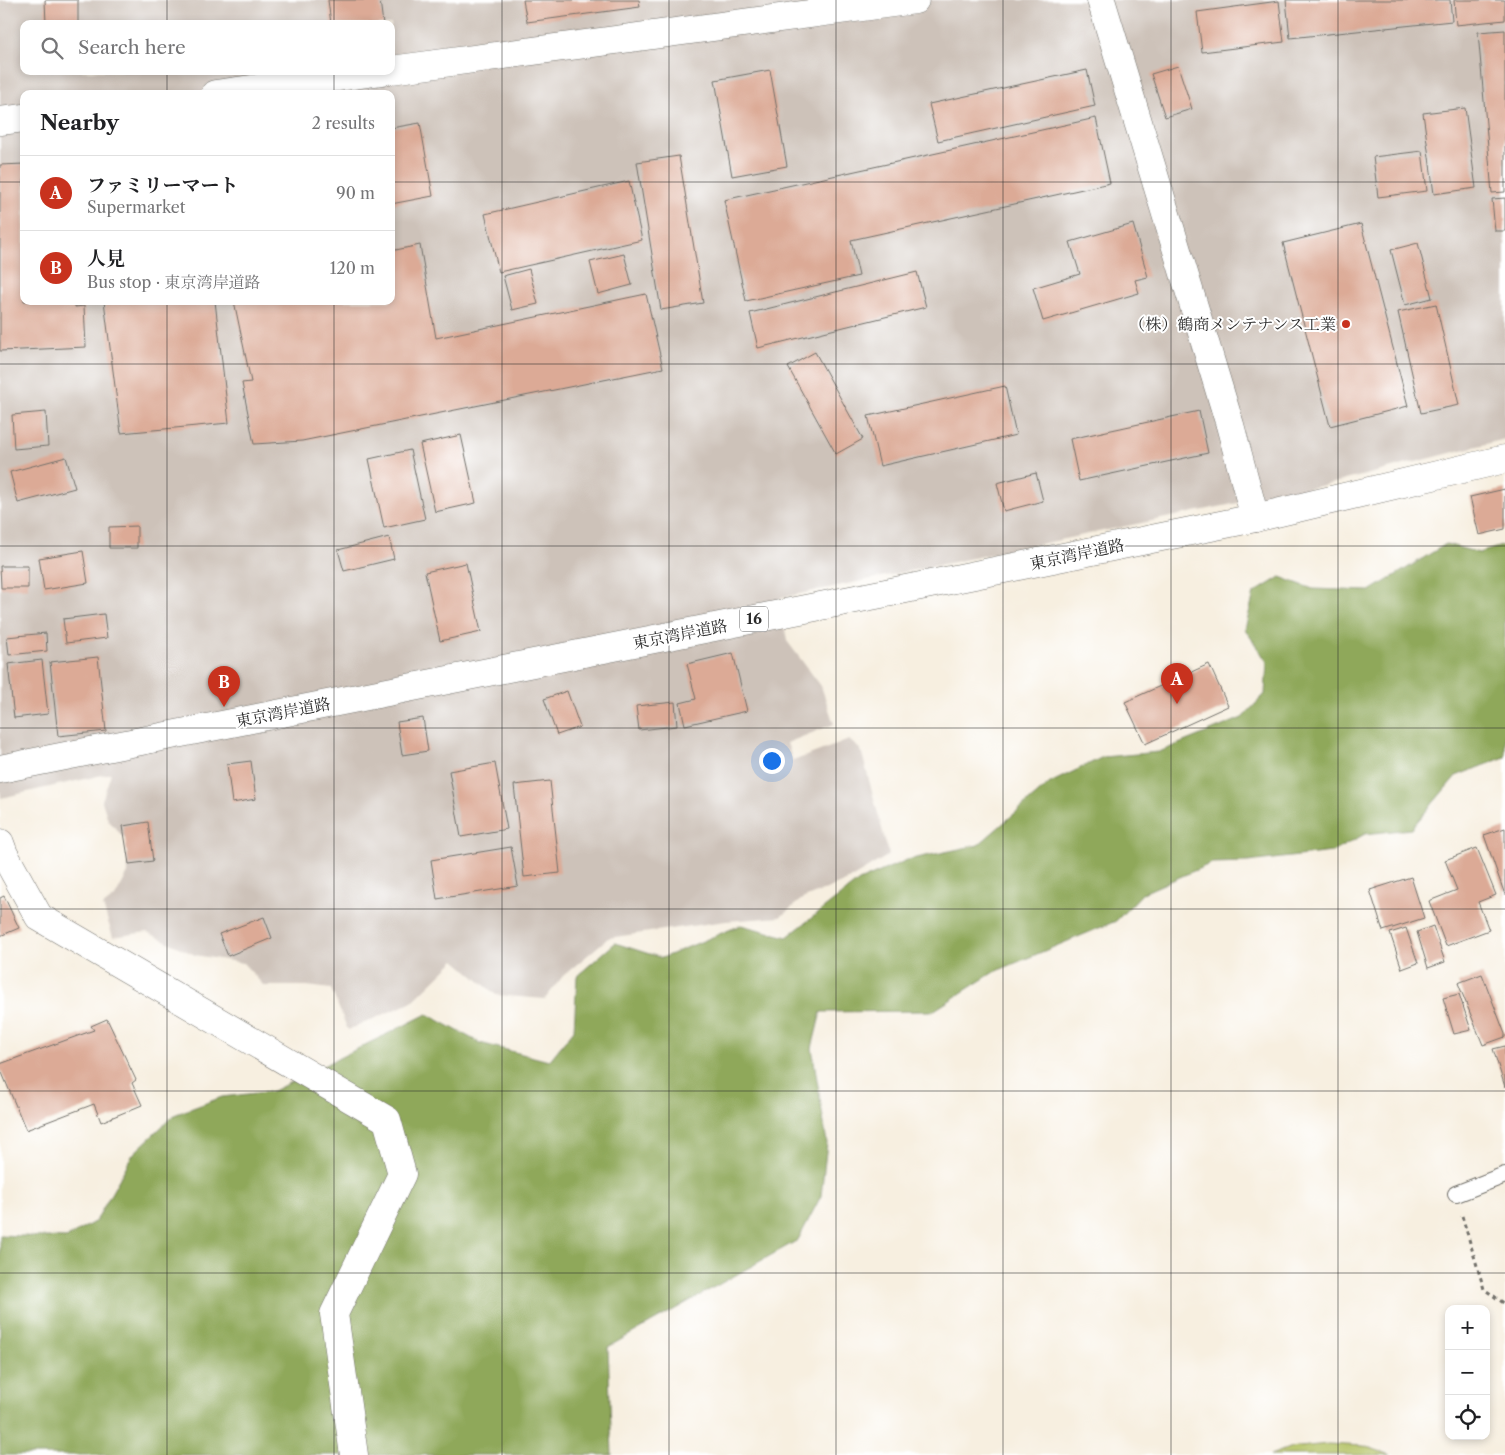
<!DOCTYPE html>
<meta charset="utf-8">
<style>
:root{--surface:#fff;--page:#f2f2f2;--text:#202124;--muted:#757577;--line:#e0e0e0;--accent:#c8321e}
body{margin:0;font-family:"Libre Caslon Text","Noto Serif JP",serif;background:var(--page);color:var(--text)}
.controls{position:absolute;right:15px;bottom:15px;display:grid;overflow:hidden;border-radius:10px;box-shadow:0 2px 8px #0003}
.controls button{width:45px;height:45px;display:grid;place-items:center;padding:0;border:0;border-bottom:1px solid var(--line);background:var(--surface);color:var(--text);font:25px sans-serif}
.you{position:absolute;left:771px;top:760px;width:18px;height:18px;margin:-12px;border:4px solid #fff;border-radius:50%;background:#1a73e8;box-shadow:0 0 0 8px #1a73e833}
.badge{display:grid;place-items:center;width:32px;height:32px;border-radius:50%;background:var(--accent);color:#fff;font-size:16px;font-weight:700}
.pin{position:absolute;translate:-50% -41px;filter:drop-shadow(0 1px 2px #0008)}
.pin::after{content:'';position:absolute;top:26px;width:18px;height:15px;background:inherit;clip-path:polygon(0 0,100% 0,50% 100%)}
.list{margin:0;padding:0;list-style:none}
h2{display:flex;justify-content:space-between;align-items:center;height:65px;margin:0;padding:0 20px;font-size:21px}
h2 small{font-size:16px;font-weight:400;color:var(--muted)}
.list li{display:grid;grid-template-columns:32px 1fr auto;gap:15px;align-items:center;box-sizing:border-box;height:75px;padding:0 20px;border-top:1px solid var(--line)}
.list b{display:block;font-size:19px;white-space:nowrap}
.list p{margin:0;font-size:16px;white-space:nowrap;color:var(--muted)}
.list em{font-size:16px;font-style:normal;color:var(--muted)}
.icon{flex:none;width:28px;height:28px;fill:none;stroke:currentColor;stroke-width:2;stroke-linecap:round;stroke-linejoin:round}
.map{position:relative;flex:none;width:1505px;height:1455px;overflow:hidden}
.search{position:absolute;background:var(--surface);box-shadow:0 2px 8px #0003;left:20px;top:20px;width:375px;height:55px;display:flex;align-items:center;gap:12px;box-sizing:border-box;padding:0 18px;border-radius:10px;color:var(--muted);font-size:19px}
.panel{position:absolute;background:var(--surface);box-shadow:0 2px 8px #0003;left:20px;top:90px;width:375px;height:215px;border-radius:10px}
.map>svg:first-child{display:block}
.industrial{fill:#cdc2b9;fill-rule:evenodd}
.green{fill:#b4c265;stroke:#707648}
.forest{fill:#8fa85a;stroke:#5d6a42}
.building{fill:#dcaa96}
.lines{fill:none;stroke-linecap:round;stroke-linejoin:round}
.service-casing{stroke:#72706a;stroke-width:18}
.minor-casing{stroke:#72706a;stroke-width:29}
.trunk-casing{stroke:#72706a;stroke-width:29}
.path{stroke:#72706a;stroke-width:3;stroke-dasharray:4 4;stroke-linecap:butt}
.service{stroke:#fff;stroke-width:16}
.minor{stroke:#fff;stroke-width:28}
.trunk{stroke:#fff;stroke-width:28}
.grid{fill:none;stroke:#2b2b2b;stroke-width:1;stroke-opacity:0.55}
.poi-dot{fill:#c8321e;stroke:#fff;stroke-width:2}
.labels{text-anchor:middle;stroke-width:4;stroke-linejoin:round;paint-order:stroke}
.shield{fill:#fff;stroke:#6b6b6b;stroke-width:1}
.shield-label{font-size:15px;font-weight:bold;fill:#2b2b2b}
.poi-label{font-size:16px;fill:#2b2b2b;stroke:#fff;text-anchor:end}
.street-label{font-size:16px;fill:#2b2b2b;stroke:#fff}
</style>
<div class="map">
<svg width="1505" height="1455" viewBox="0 0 1505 1455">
<rect width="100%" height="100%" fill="#fff"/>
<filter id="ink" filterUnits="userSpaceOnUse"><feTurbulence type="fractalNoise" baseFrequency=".02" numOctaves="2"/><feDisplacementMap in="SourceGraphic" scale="10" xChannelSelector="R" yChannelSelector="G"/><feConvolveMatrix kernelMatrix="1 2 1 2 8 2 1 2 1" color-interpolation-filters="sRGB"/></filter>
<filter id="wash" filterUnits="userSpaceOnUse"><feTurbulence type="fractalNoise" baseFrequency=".0096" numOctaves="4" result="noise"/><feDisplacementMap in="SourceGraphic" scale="20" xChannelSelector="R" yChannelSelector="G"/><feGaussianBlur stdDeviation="1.12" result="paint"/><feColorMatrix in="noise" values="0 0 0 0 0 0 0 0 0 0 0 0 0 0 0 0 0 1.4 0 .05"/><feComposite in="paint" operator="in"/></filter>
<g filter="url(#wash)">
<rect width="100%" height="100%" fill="#f7efe0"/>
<path class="industrial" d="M0,0H1505V439L1334,483L780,598L787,641L821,686L834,724L787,743L793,761L849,740L861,750L889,855L846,881L802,899L780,917L726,921L608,938L563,976L545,999L496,995L455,960L412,1002L348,1030L331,989L307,986H264L243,963L195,955L147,932L113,937L103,906L115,897L128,873L126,840L108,820L102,801L111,773L1,798L0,788ZM24,24H391V71H24ZM24,94H391V301H24Z"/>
<polygon class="green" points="1328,1444 1364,1446 1391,1455 1270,1455 1289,1448"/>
<polygon class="forest" points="1446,544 1479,553 1505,545 1505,757 1456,776 1411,829 1365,834 1332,852 1248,862 1212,863 1143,893 1116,921 994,972 933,1011 821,1012 812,1048 827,1143 821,1196 798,1240 608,1347 612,1455 0,1455 0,1235 66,1238 96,1221 133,1154 174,1115 222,1097 273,1091 427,1014 480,1043 549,1061 574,1030 577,976 615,943 662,958 741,925 787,937 859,881 907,860 978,845 1050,783 1103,757 1159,752 1242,718 1265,694 1267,662 1245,629 1254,593 1280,577 1313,589 1370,591"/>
<g id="blocks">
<g class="building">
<polygon points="45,0 78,0 78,24 46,24"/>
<polygon points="328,0 380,0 383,24 331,24"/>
<polygon points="523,0 639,0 640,7 527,22"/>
<polygon points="1286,0 1450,0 1452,21 1290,38"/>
<polygon points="1454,0 1505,0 1505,20 1456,25"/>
<polygon points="1279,1 1284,42 1202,52 1197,12"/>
<polygon points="1505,30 1505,192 1492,193 1478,32"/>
<polygon points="1178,66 1192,109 1165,117 1151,74"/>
<polygon points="770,70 787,166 732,176 715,80"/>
<polygon points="1087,70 1095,106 938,141 929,104"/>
<polygon points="1465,108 1476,188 1434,194 1423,113"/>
<polygon points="1096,118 1110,183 851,240 859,276 746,301 724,200"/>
<polygon points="420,123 433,196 391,204 391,128"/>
<polygon points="1422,151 1427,191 1378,197 1373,157"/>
<polygon points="679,156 703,303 661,310 637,162"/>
<polygon points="24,164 24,301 75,301 75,307 84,306 86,347 0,351 0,165"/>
<polygon points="629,181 642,240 499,272 485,214"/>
<polygon points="1505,198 1505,231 1495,231 1492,199"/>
<polygon points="1133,224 1148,277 1135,280 1139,293 1043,321 1033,288 1080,274 1070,242"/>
<polygon points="1361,224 1408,406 1330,426 1283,243"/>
<polygon points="1418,243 1432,298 1405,305 1391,250"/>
<polygon points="420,245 436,338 646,294 663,368 302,441 254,444 242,383 251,382 234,301 391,301 391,251"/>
<polygon points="624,254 632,285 598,294 590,262"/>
<polygon points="529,269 538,304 512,310 503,276"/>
<polygon points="917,272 926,307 758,348 750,313"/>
<polygon points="104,301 215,301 229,423 121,433"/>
<polygon points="1436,304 1459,405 1421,413 1398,312"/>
<polygon points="815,352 863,439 836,454 788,367"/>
<polygon points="1005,386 1016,435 880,466 868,416"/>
<polygon points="1199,411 1208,453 1079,481 1070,439"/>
<polygon points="46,412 48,446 14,449 12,415"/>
<polygon points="461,435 476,503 435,512 420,444"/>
<polygon points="410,450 425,519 384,528 369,459"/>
<polygon points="66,457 75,488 18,503 10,472"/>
<polygon points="1036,473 1043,501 1004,511 997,483"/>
<polygon points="1505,489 1505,529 1479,535 1470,497"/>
<polygon points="137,526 137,548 109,548 109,527"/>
<polygon points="389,537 394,559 344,571 338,550"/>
<polygon points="83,551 88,583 44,590 39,558"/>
<polygon points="466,563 481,632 440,641 425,572"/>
<polygon points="0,566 28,566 28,588 1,588"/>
<polygon points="104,614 107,638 66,643 63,619"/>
<polygon points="46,633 47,651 9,655 7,637"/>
<polygon points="733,653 747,711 685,725 680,703 696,699 687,664"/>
<polygon points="98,657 106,731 58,736 50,662"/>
<polygon points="42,660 48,714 14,718 8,664"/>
<polygon points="1209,664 1228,706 1145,744 1125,702"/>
<polygon points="567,691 580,727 557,735 544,699"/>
<polygon points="675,702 677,726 639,730 636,706"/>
<polygon points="423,718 428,751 402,755 397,722"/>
<polygon points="251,761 256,799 232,803 227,764"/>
<polygon points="495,763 507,829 461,837 449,771"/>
<polygon points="550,781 560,873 524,877 514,785"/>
<polygon points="148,822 153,861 129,864 123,826"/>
<polygon points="1505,828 1505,895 1484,835"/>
<polygon points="511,847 518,886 437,899 431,860"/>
<polygon points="1477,848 1496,895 1478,902 1489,930 1446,946 1429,901 1457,890 1445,860"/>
<polygon points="1411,877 1424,918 1383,931 1370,890"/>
<polygon points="4,896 19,928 0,936 0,898"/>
<polygon points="264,917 272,938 228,956 219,934"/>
<polygon points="1433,926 1445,962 1428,968 1417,932"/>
<polygon points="1406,928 1418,963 1402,969 1390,933"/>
<polygon points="1482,974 1505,1034 1505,1037 1483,1045 1458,983"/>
<polygon points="1459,994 1471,1030 1454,1034 1443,998"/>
<polygon points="107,1019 136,1080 132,1083 142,1105 101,1122 94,1104 26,1130 0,1068 0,1064 94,1030 91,1026"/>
<polygon points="1505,1046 1505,1087 1493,1049"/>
</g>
</g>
</g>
<g filter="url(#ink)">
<use href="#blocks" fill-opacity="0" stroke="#72706a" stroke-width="1"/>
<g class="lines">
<defs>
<polyline id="service" points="1456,1194 1505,1175"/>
<g id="minor">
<polyline points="1101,0 1230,425 1255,518"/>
<polyline points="391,70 915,0"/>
<polyline points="215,94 383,71"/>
<polyline points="0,121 24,118"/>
<polyline points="0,843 4,854 39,917 387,1120 402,1174 334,1314 354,1455"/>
</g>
<polyline id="trunk" points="0,769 891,592 1255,518 1505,459"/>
</defs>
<use href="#service" class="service-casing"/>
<use href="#minor" class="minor-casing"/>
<use href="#trunk" class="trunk-casing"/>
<polyline class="path" points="1462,1216 1484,1289 1505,1304"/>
<use href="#service" class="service"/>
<use href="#minor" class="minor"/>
<use href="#trunk" class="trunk"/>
</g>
</g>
<path class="grid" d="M167,0V24M334,0V24M502,0V1455M669,0V1455M836,0V1455M1003,0V1455M1171,0V1455M1338,0V1455M167,71V94M334,71V94M0,182H24M391,182H1505M167,301V1455M334,301V1455M0,364H1505M0,546H1505M0,728H1505M0,909H1505M0,1091H1505M0,1273H1505"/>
<circle class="poi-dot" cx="1346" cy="324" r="5"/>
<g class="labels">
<rect class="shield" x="740" y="606.5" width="28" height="25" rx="4"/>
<g class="shield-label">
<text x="754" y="624">16</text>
</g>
<g class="poi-label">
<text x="1336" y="330">（株）鶴商メンテナンス工業</text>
</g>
<g class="street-label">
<text transform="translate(1077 554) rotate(-12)" y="6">東京湾岸道路</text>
<text transform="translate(680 634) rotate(-11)" y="6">東京湾岸道路</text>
<text transform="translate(283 712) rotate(-11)" y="6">東京湾岸道路</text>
</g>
</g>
</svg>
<div class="controls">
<button>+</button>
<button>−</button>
<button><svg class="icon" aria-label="locate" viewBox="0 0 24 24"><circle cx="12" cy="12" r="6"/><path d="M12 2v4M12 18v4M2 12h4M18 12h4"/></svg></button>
</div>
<div class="you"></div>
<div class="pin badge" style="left:1177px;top:704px">A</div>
<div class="pin badge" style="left:224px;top:707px">B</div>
<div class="search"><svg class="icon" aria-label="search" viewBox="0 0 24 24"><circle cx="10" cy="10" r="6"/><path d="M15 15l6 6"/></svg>Search here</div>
<section class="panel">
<h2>Nearby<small>2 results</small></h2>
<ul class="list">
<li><span class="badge">A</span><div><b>ファミリーマート</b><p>Supermarket</p></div><em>90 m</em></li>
<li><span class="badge">B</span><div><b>人見</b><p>Bus stop · 東京湾岸道路</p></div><em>120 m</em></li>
</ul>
</section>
</div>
